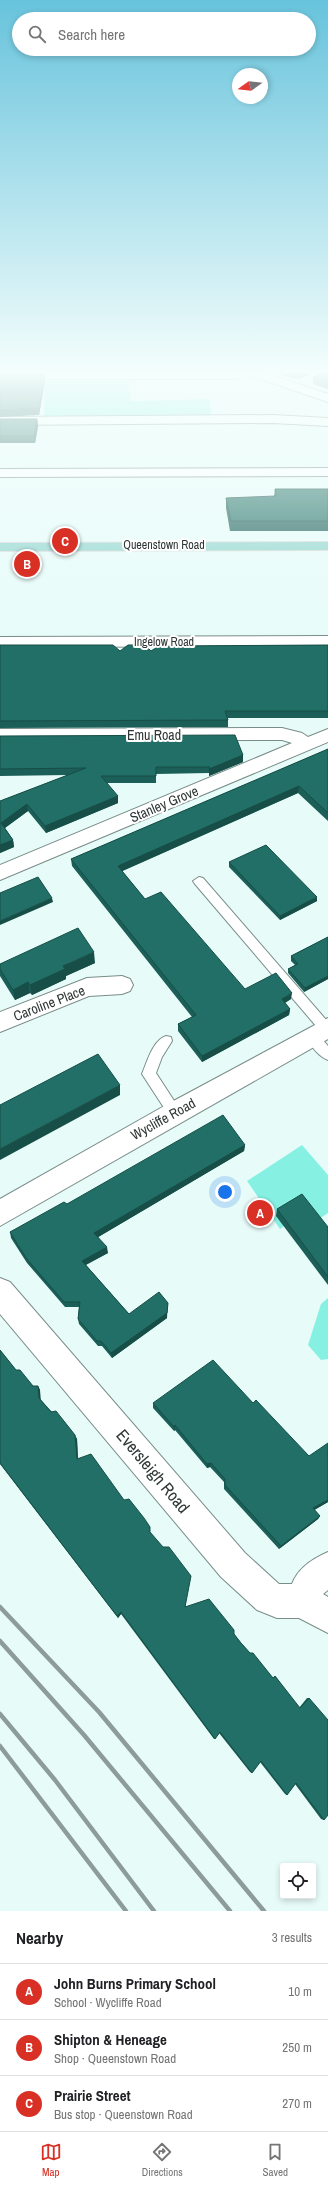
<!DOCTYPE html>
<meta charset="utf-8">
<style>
:root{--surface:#fff;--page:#f2f2f2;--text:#202124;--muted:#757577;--line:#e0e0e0;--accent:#d93025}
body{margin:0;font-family:"Archivo Narrow",sans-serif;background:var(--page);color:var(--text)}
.controls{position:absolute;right:12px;bottom:12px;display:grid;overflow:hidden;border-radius:4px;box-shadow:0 2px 6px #0003}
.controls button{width:36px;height:36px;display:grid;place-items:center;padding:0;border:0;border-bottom:1px solid var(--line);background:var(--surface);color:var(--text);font:20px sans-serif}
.compass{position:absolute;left:232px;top:68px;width:36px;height:36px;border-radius:50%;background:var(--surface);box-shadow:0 2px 6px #0003;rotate:255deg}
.you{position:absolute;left:225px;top:1192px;width:14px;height:14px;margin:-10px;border:3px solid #fff;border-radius:50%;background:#1a73e8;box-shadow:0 0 0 6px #1a73e833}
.badge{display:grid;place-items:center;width:26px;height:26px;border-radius:50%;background:var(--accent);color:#fff;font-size:13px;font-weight:700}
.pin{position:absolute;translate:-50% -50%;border:2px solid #fff;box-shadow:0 1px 4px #0006}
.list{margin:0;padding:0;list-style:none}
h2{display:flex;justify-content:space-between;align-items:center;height:52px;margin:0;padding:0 16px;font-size:17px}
h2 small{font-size:13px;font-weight:400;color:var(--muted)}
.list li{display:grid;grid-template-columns:26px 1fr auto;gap:12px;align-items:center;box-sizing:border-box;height:56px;padding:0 16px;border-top:1px solid var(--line)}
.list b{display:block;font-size:15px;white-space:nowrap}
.list p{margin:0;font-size:13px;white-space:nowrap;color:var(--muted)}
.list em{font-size:13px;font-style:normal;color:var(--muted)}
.icon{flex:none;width:22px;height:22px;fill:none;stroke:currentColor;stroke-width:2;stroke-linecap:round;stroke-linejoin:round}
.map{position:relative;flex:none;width:328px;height:1911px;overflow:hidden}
.search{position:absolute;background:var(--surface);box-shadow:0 2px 6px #0003;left:12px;right:12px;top:12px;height:44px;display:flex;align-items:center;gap:10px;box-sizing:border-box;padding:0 14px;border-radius:22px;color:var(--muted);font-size:15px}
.sheet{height:220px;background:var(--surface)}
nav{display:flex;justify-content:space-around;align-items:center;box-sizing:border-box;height:56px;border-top:1px solid var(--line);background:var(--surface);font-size:11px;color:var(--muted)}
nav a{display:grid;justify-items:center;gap:2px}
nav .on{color:var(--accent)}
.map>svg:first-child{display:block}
.green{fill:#86f1e3}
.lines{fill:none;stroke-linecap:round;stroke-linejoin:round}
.lane-casing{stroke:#798d89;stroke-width:2}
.street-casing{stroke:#798d89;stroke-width:2}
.primary-casing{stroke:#dadbdb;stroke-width:2}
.lane{fill:#fff;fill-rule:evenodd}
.street{fill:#fff;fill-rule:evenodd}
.primary{fill:#94d6ce;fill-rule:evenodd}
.rail{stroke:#8d9c9a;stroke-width:4.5}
.wall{fill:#1c5f58}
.shaded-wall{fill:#174e47}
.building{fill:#216f66;stroke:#174e47}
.labels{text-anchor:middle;stroke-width:4;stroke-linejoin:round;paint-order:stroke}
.far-street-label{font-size:12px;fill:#2f3736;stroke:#fff}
.street-label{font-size:14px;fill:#2f3736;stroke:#fff}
.near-street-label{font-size:17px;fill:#2f3736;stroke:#fff}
</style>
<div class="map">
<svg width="328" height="1911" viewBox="0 0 328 1911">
<rect width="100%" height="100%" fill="#e7fcf9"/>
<g class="green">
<polygon points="45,381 129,381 131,401 210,399 211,416 44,418"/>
<polygon points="302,1145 328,1175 328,1213 316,1221 284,1226 280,1229 247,1181"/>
<polygon points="328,1298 328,1359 321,1360 308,1345 321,1304"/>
</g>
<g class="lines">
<defs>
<g id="lane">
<polygon points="199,877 203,878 328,1022 328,1034 322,1033 195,884 193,881"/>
<path d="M312,1032L317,1033L328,1046V1060C319,1057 310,1045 306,1037L307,1033Z"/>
<path d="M166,1036L171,1037L172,1041L162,1057L156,1073L182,1113L180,1117L175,1119L170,1117L142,1074C147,1062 153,1040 166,1036Z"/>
</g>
<g id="street">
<polygon points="0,373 265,373 328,394 328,402 252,376 232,379 0,379"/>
<polygon points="273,415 328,418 328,426 273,423 0,425 0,417"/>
<polygon points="328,468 328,476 0,477 0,469"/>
<polygon points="328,636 328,646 0,647 0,637"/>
<polygon points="282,728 302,733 308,737 328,729 328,742 0,880 0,865 292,743 282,740 0,741 0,729"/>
<polygon points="122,976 130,979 133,985 130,991 122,994 89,996 0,1032 0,1012 87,978"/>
<polygon points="328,1018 328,1039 0,1226 0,1199 166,1105"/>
<path d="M0,1278L10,1282L245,1553L279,1584H292C298,1568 312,1559 328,1552V1590L323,1594L328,1597V1633L299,1618H277L257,1610L221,1577L0,1314Z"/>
</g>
<polygon id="primary" points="328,542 328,550 0,551 0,543"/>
</defs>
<use href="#lane" class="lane-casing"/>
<use href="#street" class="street-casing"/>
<use href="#primary" class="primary-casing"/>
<use href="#lane" class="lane"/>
<use href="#street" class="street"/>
<use href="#primary" class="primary"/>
<g class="rail">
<polyline points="0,1607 99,1712 264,1911"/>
<polyline points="0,1641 84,1735 230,1911"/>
<polyline points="0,1714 55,1780 154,1911"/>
<polyline points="0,1746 126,1911"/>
</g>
</g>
<g class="wall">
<polygon points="276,373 313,373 299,379 291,378"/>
<polygon points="328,373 328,389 313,384 313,377"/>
<polygon points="0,374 45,380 39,415 0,417"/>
<polygon points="0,419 37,419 38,426 35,443 0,443"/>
<polygon points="275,489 328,489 328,531 230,531 226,508 226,498 274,497"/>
<polygon points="0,645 120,651 151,651 165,646 328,645 328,718 228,718 228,727 0,728"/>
<polygon points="0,736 243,755 243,762 209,776 209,773 156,774 156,783 107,783 118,803 46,833 28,811 5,828 13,840 14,847 0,853 0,801 68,775 0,776"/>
<polygon points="328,749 328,821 298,793 122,871 145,899 245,989 291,999 285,1003 290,1009 289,1015 202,1062 178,1031 178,1024 192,1017 72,866 71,859"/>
<polygon points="229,862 317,901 280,920 229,867"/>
<polygon points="328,937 328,979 304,992 288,973 288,969 295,965 291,961 291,956"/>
<polygon points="95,963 66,976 66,979 32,995 30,993 15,1000 0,976 0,964"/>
<polygon points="245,1145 244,1151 98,1237 108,1253 86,1265 129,1314 167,1318 112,1358 102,1346 98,1346 79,1324 78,1319 79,1307 65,1307 27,1263 11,1238 10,1232 67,1204"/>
<polygon points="277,1209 328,1227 328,1285 276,1216"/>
<polygon points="0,1350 16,1370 33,1386 38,1386 40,1390 40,1399 77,1439 78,1458 124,1500 150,1533 186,1607 234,1634 241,1643 273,1678 275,1676 299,1708 307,1698 309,1698 324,1820 321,1819 295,1784 287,1795 285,1794 260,1762 252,1773 250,1772 219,1733 214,1739 121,1614 118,1618 0,1464"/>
<polygon points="153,1403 253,1403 309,1456 328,1502 314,1510 320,1516 318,1519 279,1549 224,1489 224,1482 210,1467 207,1468 175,1430 174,1431 153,1408"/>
</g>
<g class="shaded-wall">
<polygon points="300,373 313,373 299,379"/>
<polygon points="45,374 45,380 39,415 39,408"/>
<polygon points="37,419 38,426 35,443 34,436"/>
<polygon points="243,755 243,762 209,776 209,769"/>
<polygon points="299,786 298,793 118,873 118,866"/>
<polygon points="118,796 118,803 46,833 45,826"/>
<polygon points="27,804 28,811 2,830 1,823"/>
<polygon points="13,840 14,847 0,853 0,845"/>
<polygon points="317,897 317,901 280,920 280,916"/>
<polygon points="52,898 53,902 0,925 0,921"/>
<polygon points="94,952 95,963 66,976 66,979 32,995 30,985 63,966"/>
<polygon points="328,976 328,979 304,992 305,988"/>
<polygon points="28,982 30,993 15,1000 13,990"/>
<polygon points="292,993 291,999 281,1005 282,999"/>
<polygon points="290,1009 289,1015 202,1062 202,1056"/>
<polygon points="120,1085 120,1095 0,1160 0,1149"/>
<polygon points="245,1145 244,1151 95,1239 94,1233"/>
<polygon points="107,1247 108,1253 83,1266 82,1261"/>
<polygon points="168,1303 167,1318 112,1358 111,1353"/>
<polygon points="38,1386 40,1390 41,1402 39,1398"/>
<polygon points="175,1425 175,1430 174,1431 174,1427"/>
<polygon points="75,1435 77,1439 78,1462 77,1459"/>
<polygon points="211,1463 210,1467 207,1468 207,1464"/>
<polygon points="328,1500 328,1502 311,1512 313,1508"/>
<polygon points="320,1516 318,1519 279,1549 281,1546"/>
<polygon points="121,1612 121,1614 118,1618 117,1616"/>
</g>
<g class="building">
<polygon points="323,373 328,373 328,382 313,377"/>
<polygon points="0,374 45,374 39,408 0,410"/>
<polygon points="0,419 37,419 34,436 0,436"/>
<polygon points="275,489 328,489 328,521 231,521 226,498 276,496"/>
<polygon points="162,644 165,646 328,645 328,711 225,711 228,720 0,721 0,645 113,645 120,651 128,645 145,645 151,651"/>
<polygon points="235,735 243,755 209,769 210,767 156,767 156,776 101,776 118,796 45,826 27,804 1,823 13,840 0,845 0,801 86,768 0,769 0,736"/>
<polygon points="328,749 328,813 299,786 118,866 145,899 161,892 245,989 276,973 292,993 282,999 290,1009 202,1056 178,1024 196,1015 71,859"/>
<polygon points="266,845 317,897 280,916 229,862"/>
<polygon points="38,877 52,898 0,921 0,893"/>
<polygon points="78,928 94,952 63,966 65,969 30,985 28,982 13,990 0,969 0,964"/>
<polygon points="328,937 328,976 305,988 288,969 298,964 291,956"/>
<polygon points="98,1054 120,1085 0,1149 0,1105"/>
<polygon points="223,1115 245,1145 94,1233 107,1247 82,1261 129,1314 159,1292 168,1303 167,1313 111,1353 101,1341 97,1341 78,1319 80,1302 64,1302 26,1258 10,1232 64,1202 67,1204"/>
<polygon points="302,1194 328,1227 328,1277 277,1209"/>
<polygon points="0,1350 16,1370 20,1370 33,1386 38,1386 39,1398 51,1412 56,1411 75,1435 77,1459 91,1454 124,1500 129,1499 144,1518 150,1527 150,1532 163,1547 169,1547 191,1576 185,1607 209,1599 234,1630 234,1634 241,1643 250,1653 253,1653 273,1678 275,1676 300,1708 309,1698 328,1720 328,1815 324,1820 296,1783 287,1795 261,1761 252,1773 220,1732 215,1739 121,1612 117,1616 0,1463"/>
<polygon points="213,1360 253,1403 256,1400 309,1456 328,1443 328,1500 313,1508 320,1516 281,1546 225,1485 225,1479 211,1463 207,1464 175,1425 174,1427 153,1403"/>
</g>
<linearGradient id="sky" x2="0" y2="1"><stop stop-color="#67c3dc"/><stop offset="0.58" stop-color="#f4fefc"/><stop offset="1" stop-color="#f4fefc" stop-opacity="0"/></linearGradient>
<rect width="328" height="640" fill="url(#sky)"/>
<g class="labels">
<g class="far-street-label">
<text x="164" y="549">Queenstown Road</text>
<text x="164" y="646">Ingelow Road</text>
</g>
<g class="street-label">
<text x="154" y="740">Emu Road</text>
<text transform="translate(164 804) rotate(-23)" y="5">Stanley Grove</text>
<text transform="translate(49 1003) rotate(-21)" y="5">Caroline Place</text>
<text transform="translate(163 1119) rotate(-29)" y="5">Wycliffe Road</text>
</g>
<g class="near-street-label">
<text transform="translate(153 1471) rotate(50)" y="6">Eversleigh Road</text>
</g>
</g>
</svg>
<div class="controls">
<button><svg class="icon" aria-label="locate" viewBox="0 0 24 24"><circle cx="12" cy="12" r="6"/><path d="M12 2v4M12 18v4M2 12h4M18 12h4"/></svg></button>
</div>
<svg class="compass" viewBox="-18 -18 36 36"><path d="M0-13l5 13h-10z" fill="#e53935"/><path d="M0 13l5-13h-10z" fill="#757577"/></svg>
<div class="you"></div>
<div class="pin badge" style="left:260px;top:1213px">A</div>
<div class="pin badge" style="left:27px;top:564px">B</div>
<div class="pin badge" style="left:65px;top:541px">C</div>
<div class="search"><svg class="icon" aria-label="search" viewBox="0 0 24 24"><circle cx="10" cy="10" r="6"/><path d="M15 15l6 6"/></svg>Search here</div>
</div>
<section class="sheet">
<h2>Nearby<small>3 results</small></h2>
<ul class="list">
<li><span class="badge">A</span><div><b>John Burns Primary School</b><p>School · Wycliffe Road</p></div><em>10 m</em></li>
<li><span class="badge">B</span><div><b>Shipton &amp; Heneage</b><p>Shop · Queenstown Road</p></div><em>250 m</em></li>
<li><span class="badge">C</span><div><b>Prairie Street</b><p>Bus stop · Queenstown Road</p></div><em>270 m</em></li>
</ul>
</section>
<nav>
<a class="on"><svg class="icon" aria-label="map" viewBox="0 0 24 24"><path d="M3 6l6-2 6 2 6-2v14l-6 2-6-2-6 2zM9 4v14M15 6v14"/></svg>Map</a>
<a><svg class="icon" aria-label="directions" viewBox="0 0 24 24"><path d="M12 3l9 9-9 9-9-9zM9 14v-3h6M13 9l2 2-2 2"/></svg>Directions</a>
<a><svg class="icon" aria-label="saved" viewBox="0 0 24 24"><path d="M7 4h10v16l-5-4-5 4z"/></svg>Saved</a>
</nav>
